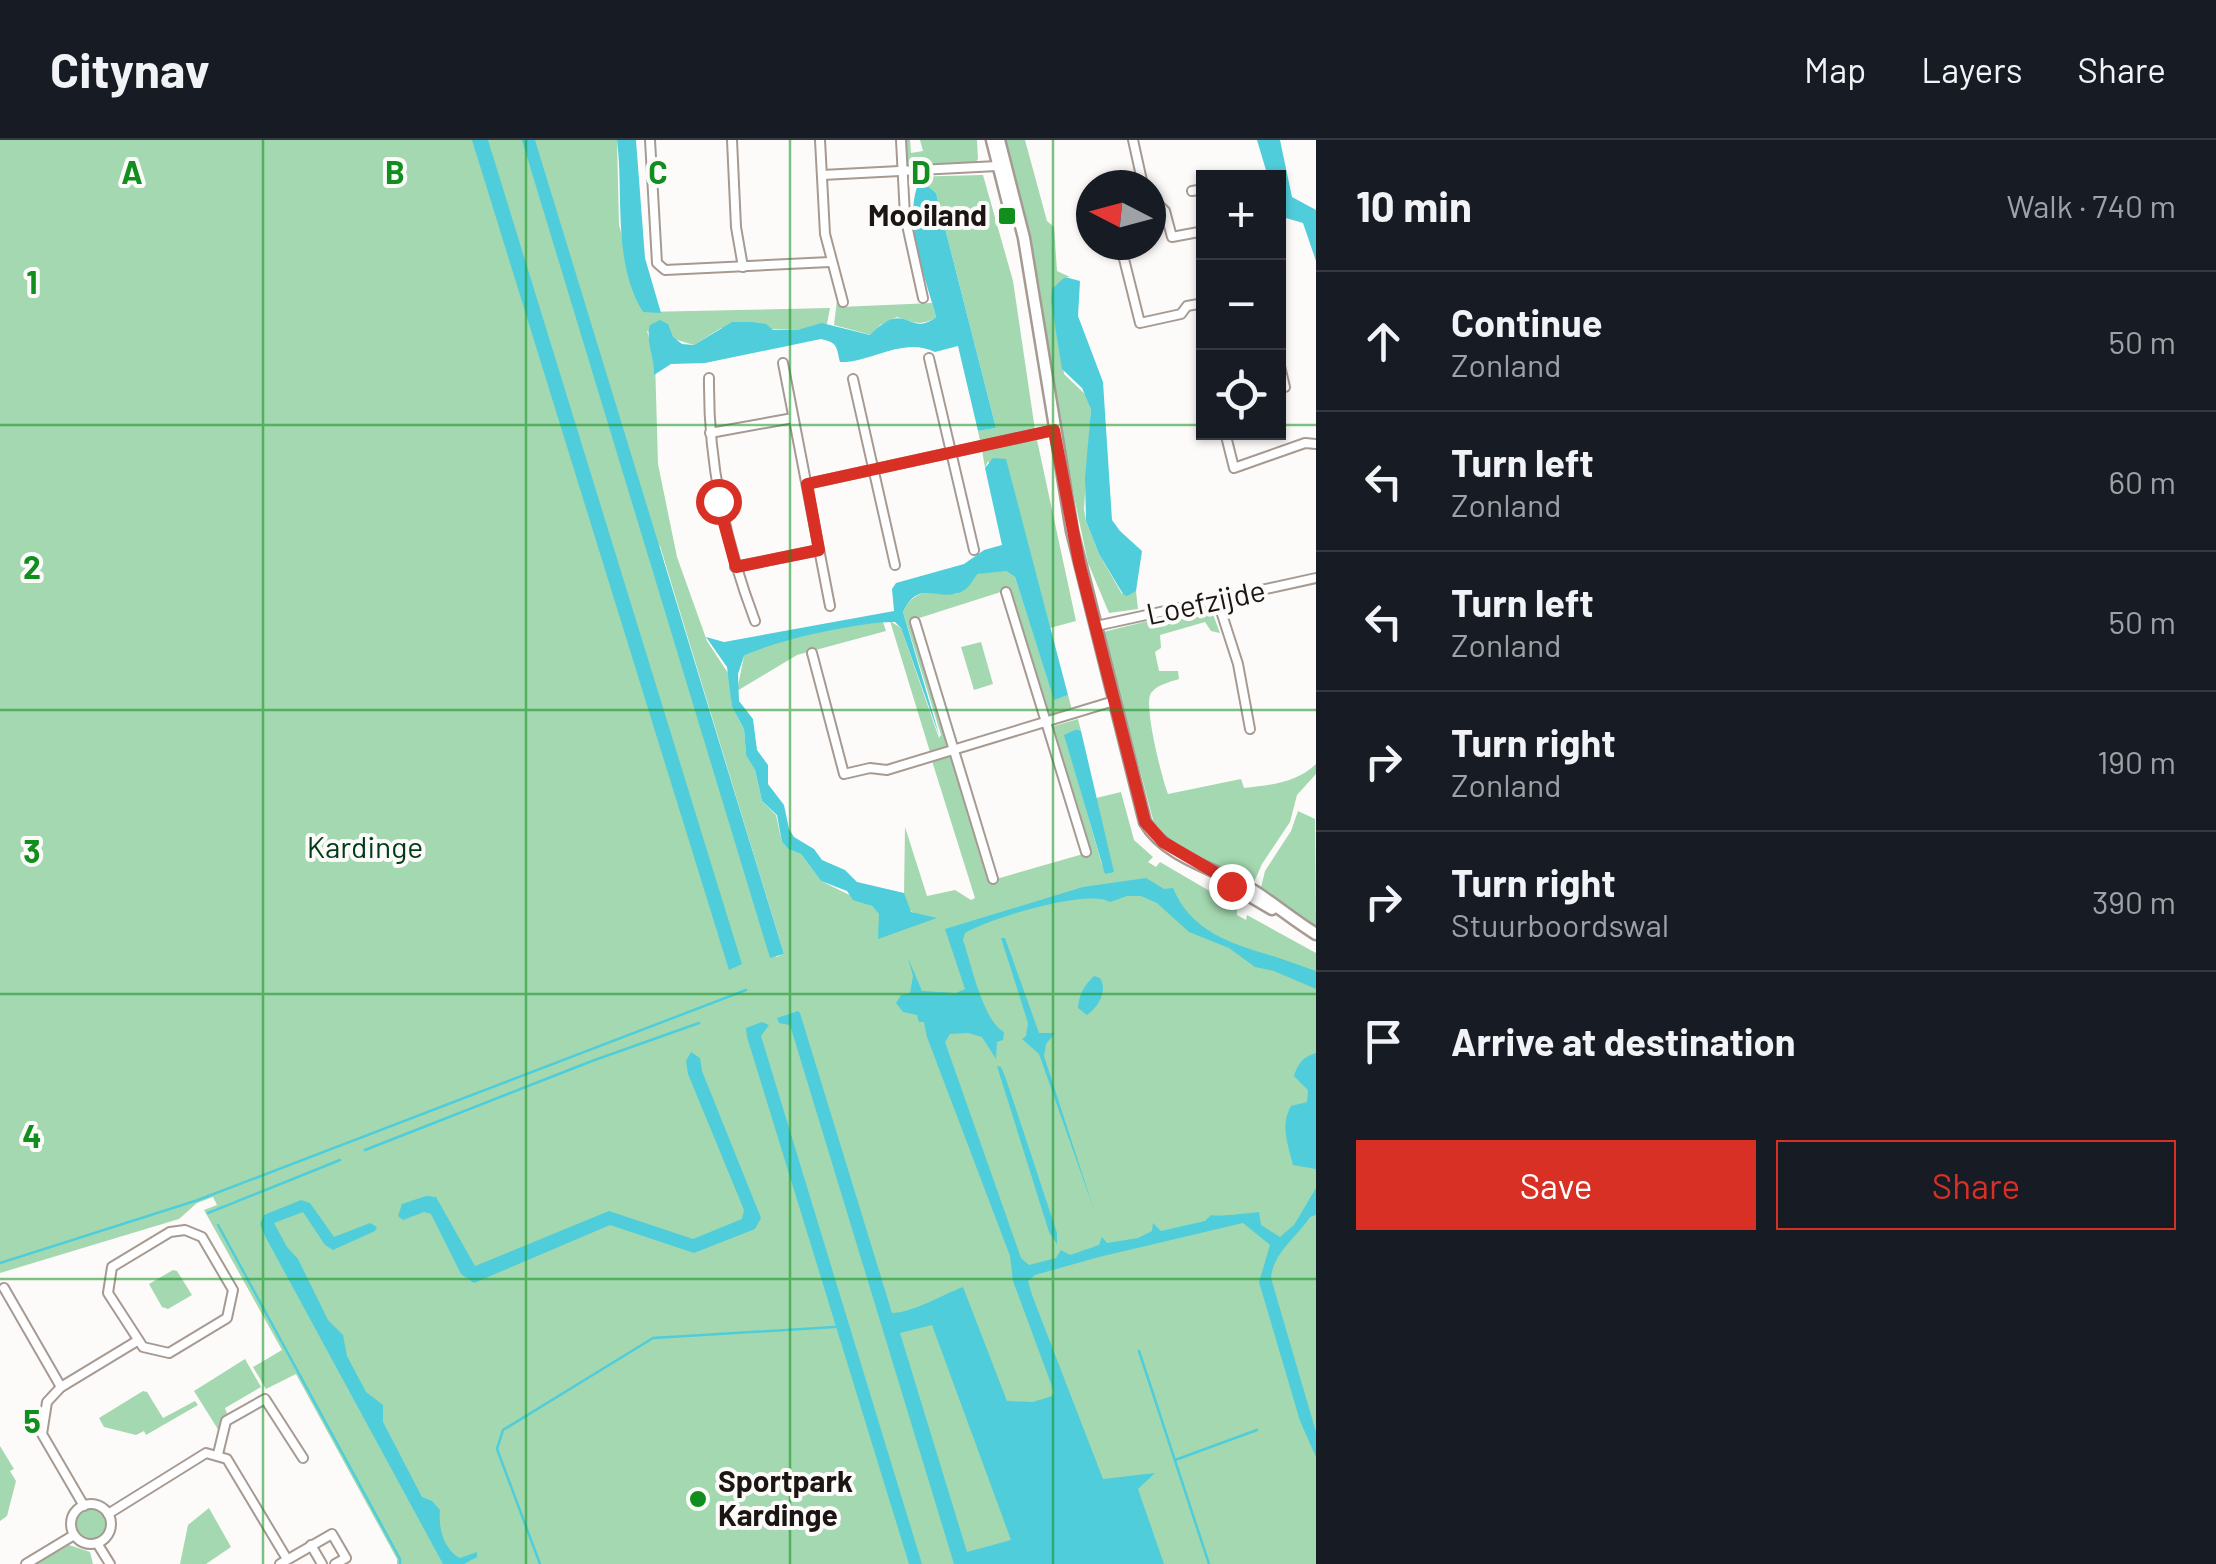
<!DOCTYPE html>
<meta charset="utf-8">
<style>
:root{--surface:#171b24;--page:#20242c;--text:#f1f3f6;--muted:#9ea1a6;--line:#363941;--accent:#d93025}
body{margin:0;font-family:Barlow,sans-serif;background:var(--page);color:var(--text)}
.controls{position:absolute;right:30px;top:30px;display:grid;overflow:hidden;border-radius:0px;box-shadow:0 2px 8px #0004}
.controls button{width:90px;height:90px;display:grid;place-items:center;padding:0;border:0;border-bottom:2px solid var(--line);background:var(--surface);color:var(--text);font:50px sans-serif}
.compass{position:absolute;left:1076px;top:30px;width:90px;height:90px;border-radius:50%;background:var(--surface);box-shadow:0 2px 8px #0004;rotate:276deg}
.stop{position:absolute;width:30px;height:30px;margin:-22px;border:8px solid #d93025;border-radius:50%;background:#fff}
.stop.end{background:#d93025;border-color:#fff;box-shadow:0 2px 10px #0008}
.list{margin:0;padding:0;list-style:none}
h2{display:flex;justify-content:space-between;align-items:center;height:130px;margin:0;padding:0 40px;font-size:42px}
h2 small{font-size:32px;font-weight:400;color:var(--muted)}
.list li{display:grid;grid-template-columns:65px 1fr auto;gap:30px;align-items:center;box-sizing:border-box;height:140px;padding:0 40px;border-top:2px solid var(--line)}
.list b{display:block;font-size:38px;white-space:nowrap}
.list p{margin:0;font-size:32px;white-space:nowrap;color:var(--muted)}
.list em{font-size:32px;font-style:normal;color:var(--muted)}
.actions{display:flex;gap:20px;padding:30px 40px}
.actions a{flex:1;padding:22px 0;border:2px solid var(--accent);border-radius:0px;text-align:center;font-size:35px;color:var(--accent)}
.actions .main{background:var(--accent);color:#fff}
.icon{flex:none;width:55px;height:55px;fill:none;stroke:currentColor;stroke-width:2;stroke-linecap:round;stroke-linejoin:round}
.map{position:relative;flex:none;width:1316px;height:1424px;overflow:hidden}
header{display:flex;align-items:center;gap:60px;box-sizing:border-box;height:140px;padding:0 50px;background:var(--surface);border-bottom:2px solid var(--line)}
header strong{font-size:48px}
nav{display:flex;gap:55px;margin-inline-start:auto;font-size:35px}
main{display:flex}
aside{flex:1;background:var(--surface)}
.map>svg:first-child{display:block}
.green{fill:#a4d8b0;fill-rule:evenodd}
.water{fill:#4fcddb;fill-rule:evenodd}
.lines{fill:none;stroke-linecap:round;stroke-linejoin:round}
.stream{stroke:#4fcddb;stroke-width:2.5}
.minor-casing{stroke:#a69a92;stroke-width:12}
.tertiary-casing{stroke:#a69a92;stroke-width:15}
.minor{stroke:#fff;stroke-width:8}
.tertiary{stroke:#fff;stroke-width:10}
.route{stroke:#d93025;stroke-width:12}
.grid{fill:none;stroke:#108f1e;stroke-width:2.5;stroke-opacity:0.55}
.poi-dot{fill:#108f1e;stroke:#fdfbf9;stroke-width:4}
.labels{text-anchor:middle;stroke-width:8;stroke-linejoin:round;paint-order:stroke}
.poi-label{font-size:30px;font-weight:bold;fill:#1b1613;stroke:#fdfbf9;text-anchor:end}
.street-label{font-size:30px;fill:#1b1613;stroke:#fdfbf9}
.park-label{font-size:30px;fill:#003b17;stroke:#fdfbf9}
.grid-label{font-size:32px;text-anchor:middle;font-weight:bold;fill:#108f1e;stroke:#fdfbf9;stroke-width:8;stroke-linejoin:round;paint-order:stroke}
</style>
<header>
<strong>Citynav</strong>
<nav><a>Map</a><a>Layers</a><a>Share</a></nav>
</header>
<main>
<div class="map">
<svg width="1316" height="1424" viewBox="0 0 1316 1424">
<rect width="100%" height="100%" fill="#fdfbf9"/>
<g class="green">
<path d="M0,0H617L619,85L643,172L830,168L827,184L797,190L721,188L694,205L647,191L655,220L658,324L677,417L707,501L730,536L732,567L744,589L746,614L755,630L762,661L776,675L782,702L788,709L801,714L821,741L872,766L879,773L880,787L915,774L908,769L904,755L905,687L927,756L955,750L971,760L975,758L932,621L951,616L989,741L1090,712L1051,587L1078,579L1081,591L1077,589L1065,596L1102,725L1111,722L1096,658L1121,652L1134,700L1153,717L1148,722L1156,727L1160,722L1237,767V775L1246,780L1247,775L1316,813V1424H397V1419L296,1234L266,1249L253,1227L282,1210L204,1070L217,1065L213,1057L197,1063L179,1079L0,1133ZM660,406L784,814L776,817L659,405Z"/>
<polygon points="904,0 910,0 911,13 923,11 920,0 977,0 978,19 975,23 904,27"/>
<polygon points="1005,0 1025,0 1047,81 1054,87 1057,131 1070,137 1064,137 1060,205 1064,234 1089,258 1091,269 1084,369 1086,381 1099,414 1122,454 1136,451 1138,469 1109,473 1088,423 1061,295 1039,145"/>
<polygon points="983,35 1013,141 1035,290 980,301 978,291 996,288 936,53 929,47 905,44 904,37"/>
<path d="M837,160L840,167L932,163L936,177C922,187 912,182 897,177L880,185L871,195L834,185Z"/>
<polygon points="1037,300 1076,481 1050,488 1021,378 988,321 985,328 982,310"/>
<path d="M992,431H1006L1015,437L1054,559L1068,555L1072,570L1048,577L1007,450L913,480L948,607L930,612L890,481L901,488L939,598L941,595L903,472C914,448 933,451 956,454L978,434Z"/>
<path d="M1210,466L1220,493L1211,491L1205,482L1160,495L1161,508L1155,512L1159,531H1178L1179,539C1169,542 1157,545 1151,553C1143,564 1162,639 1168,654L1241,639L1244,648C1270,645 1296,643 1316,624V634L1297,655L1290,682L1262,724L1251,749L1169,701L1155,687L1103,492Z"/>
<polygon points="860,482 883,482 886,491 797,515 737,551 744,516 764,506"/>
<polygon points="981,502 993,544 974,550 961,507"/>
<polygon points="1298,671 1315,679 1316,787 1260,752 1265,731 1291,691"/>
<polygon points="173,1130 177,1131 192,1155 168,1169 162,1167 149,1144"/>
<polygon points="245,1219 261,1247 225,1268 228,1276 222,1281 219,1291 194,1251"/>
<polygon points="143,1251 147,1252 163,1278 195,1261 198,1265 146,1295 144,1291 136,1295 104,1287 99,1278"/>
<polygon points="0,1306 14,1329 10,1331 16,1341 7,1376 0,1381"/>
<polygon points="209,1368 231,1407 206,1424 180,1424 188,1385"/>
<circle cx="91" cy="1384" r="15"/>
<polygon points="69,1405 90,1412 93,1424 36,1424"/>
</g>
<g class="water">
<polygon points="472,0 488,0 742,824 729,830"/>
<polygon points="522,0 535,0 784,814 770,818"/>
<path d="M617,0H636L645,118L661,173L643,172C612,122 624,54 617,0Z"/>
<polygon points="1257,0 1280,0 1292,57 1316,70 1316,121 1303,83 1279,76 1278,38 1268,37"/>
<path d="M917,47H929L936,53L996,288L978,291L958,206L935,212C903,196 871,223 840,222C836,206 838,203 821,199L705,223L671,224L654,235C655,219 645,199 650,185L660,180L668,184L673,197L682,204L694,205L732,182H752L766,184L773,190H797L822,183L870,195C907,157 908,199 936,177C926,138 904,87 917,47Z"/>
<polygon points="1065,137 1080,141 1078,176 1103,242 1112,380 1120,391 1142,411 1136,451 1127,456 1123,454 1099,414 1086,381 1085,338 1091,269 1082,248 1062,229 1051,161 1052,149"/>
<path d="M993,318L1006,319L1068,555L1054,560L1015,437L1006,431L978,434C971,441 970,448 961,452C937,462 919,438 903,472L940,598L901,488L895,482C864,481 771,501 744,516L738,534L739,561L753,579L757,610L768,625V644L784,665L789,689L794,697L814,709L822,720L845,730L857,742L904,753L911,772L937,778L878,799L879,774L872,766L853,760L847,751L821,741L801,714L788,709L782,702L777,675L762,661L755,630L746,615L744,589L732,567L727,527L706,497L724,502L894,471L892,449L896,443L964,424L984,410L1002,405L985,328Z"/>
<polygon points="1077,589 1081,591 1114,732 1105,734 1064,595"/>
<path d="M1146,738L1164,749L1173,748C1192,794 1236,805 1279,818C1292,822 1303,827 1316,831V849L1274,831L1255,827L1229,808L1189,792L1157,763L1141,756H1127L1110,762C1088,748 988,779 965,793L963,800C971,823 983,881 1004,892L1003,900L997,902L996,919L982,897L968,893L950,894L945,902L1021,1118L1029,1125L1056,1118L1061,1110L1070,1115L1099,1105L1102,1097L1107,1103L1138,1098L1152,1091L1153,1083L1161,1091L1205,1081L1211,1075C1220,1077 1248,1073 1259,1072L1261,1085L1280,1097L1294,1085L1316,1048V1075L1310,1077C1297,1097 1273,1113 1271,1138L1316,1292V1317L1300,1281L1259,1142L1270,1105L1243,1083L1099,1117L1035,1135L1028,1141L1032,1155L1103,1339L1155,1333L1138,1349L1164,1424H954L790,885L779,883L777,878L798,871L800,873L892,1173C912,1173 942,1155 963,1147L1007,1261L1033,1262L1052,1256L1054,1252L1013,1141L1010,1116L927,897L924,882H919L917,875L903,872L896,863L901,855L910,853L913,836L908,818L922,851L956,853L965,849L945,789L1083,747ZM932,1185L1011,1400L967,1412L900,1193Z"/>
<polygon points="1001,798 1005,798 1039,893 1055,893 1046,904 1044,916 1094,1070 1039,914 1022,899 1026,896 1028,883"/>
<path d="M1094,836L1100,838C1108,851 1098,867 1087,875L1078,868C1079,854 1084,846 1094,836Z"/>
<polygon points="762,882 769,885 761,896 922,1424 909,1424 747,897 746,888"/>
<polygon points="691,912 700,918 702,931 761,1078 755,1089 694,1113 610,1085 474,1143 461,1134 431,1074 424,1072 403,1080 398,1076 402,1064 426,1056 436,1057 475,1126 609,1071 693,1099 742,1079 744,1070 688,934 686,921"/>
<path d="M1316,913V1029L1293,1025C1288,1004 1280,985 1291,966L1307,962L1308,950L1294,936C1298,923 1303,917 1316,913Z"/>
<polygon points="997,926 1001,927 1006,939 1057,1093 1057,1104 1049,1092"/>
<path d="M301,1060L310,1063L334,1097L370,1083L377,1087L375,1091L333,1110L325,1105L303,1072L274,1083L287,1107L298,1119L328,1180L343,1195L347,1216L366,1252L383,1265V1282L422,1357L432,1361L440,1370C438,1388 444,1410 460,1418L477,1412V1417L464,1424H443L265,1096L260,1084L264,1075Z"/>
</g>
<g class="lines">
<g class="stream">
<polyline points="365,1010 592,921 699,883"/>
<polyline points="208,1073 340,1020"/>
<polyline points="218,1085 400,1419 400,1424"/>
<polyline points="0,1123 198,1060 746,850"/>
<polyline points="1139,1211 1209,1424"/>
<polyline points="1175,1320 1257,1290"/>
<polyline points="540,1424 497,1309 503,1290 653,1198 835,1187"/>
</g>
<defs>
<g id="minor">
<polyline points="650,0 657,123 665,130 830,122"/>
<polyline points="732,0 736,87 743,127"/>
<polyline points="820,0 825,94 843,162"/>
<polyline points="901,0 905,76 923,158"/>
<polyline points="1133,0 1143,45"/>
<polyline points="822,35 997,26"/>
<polyline points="1192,51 1204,49"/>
<polyline points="1151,58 1165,71 1172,97 1204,91"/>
<polyline points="1124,119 1140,183 1181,174 1187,166 1204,163"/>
<polyline points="929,218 974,410"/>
<polyline points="1278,218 1285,247 1278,248"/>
<polyline points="783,223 830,466"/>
<path d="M709,238C708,323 725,401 755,481"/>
<polyline points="853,239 895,425"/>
<polyline points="1225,292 1234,328 1305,303 1316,304"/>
<polyline points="710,293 793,278"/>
<polyline points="807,344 1054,290"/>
<polyline points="735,427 819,410"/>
<polyline points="1006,452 1086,712"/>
<polyline points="1218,462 1238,524 1250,589"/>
<polyline points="915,482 993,739"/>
<polyline points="1096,486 1316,438"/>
<polyline points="812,513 844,634 870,628 887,630 1114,561"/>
<polygon points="185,1090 202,1097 233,1150 227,1178 169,1213 143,1207 108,1153 112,1127 170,1092"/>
<polyline points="4,1148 61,1247"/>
<polyline points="218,1314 226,1281 265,1259 303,1318"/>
<circle cx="91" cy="1384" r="20"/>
<polyline points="84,1366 42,1294 47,1262 61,1247 137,1201"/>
<polyline points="108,1374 206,1313 227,1319 287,1419"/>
<polyline points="97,1403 110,1424"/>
<polyline points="311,1405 322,1424"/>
<polyline points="26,1424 74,1395"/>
<polyline points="280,1424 332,1394 346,1418 335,1424"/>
</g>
<g id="tertiary">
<polyline points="992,0 1009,67"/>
<path d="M999,0L1024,98L1072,391L1145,682C1167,720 1223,730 1257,753C1277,766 1295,781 1316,794"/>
<polyline points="1231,745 1272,769"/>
</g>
</defs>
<use href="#minor" class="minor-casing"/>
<use href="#tertiary" class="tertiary-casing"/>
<use href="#minor" class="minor"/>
<use href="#tertiary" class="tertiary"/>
</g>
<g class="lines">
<polyline class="route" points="718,361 736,427 819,410 807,344 1054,290 1079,422 1145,682 1163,702 1223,737 1231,746"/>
</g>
<path class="grid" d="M263,0V1424M526,0V1424M790,0V1424M1053,0V1424M0,285H1204M1278,285H1316M0,570H1316M0,854H1316M0,1139H1316"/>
<g class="poi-dot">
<rect x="997" y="66" width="20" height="20" rx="5"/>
<circle cx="698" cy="1359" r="10"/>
</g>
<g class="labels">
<g class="poi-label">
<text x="987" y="86">Mooiland</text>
<text x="718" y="1352" text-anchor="start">Sportpark<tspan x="718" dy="34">Kardinge</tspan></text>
</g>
<g class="street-label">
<text transform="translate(1206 463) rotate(-12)" y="10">Loefzijde</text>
</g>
<g class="park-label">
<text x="365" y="718">Kardinge</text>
</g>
</g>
<g class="grid-label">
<text x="132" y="44">A</text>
<text x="395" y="44">B</text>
<text x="658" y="44">C</text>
<text x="921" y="44">D</text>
<text x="32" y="154">1</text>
<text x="32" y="439">2</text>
<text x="32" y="723">3</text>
<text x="32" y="1008">4</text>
<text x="32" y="1293">5</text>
</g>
</svg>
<div class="controls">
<button>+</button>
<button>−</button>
<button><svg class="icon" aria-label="locate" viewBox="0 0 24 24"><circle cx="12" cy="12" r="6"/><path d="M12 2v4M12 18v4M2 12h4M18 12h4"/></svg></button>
</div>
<svg class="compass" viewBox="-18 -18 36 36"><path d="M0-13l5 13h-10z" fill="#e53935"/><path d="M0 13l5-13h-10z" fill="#9ea1a6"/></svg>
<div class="stop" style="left:718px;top:361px"></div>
<div class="stop end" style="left:1231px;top:746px"></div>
</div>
<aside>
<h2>10 min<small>Walk · 740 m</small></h2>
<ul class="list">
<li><svg class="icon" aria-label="ahead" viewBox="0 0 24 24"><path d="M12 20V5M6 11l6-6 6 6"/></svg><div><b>Continue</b><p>Zonland</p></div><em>50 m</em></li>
<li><svg class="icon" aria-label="left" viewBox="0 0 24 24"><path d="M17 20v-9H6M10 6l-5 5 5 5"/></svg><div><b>Turn left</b><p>Zonland</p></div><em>60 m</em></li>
<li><svg class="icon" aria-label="left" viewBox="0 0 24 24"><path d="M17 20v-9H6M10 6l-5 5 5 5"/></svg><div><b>Turn left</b><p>Zonland</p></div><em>50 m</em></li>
<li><svg class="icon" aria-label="right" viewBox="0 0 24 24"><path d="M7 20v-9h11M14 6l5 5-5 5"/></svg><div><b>Turn right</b><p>Zonland</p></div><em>190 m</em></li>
<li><svg class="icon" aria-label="right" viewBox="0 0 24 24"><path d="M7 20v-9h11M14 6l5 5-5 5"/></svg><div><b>Turn right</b><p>Stuurboordswal</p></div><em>390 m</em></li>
<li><svg class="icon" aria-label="arrive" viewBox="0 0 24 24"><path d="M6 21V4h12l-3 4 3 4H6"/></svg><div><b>Arrive at destination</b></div></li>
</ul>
<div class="actions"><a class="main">Save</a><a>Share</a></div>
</aside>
</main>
